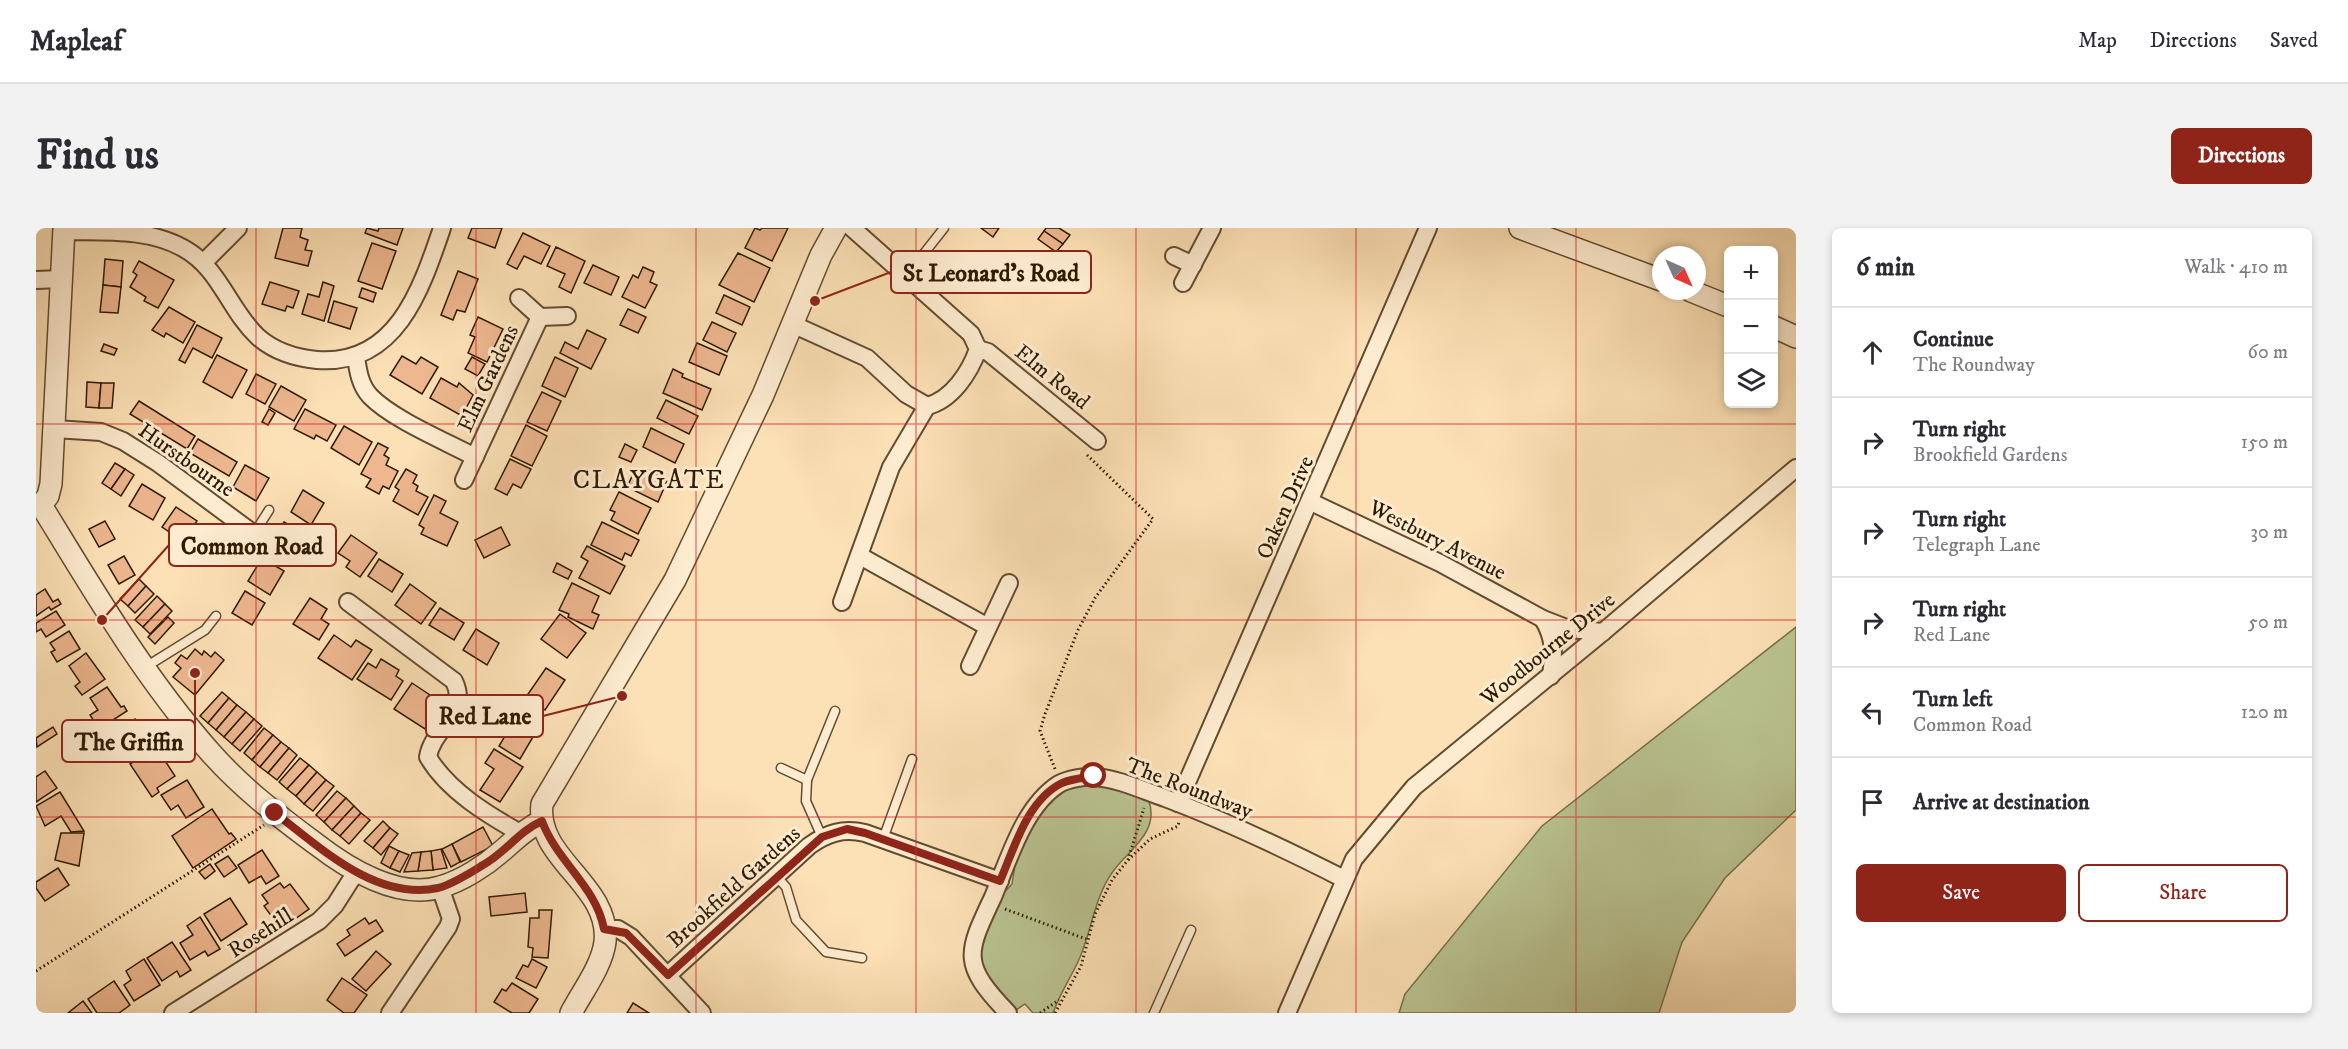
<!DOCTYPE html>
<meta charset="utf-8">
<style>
:root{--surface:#fff;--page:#f2f2f3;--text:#2b2b33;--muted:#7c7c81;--line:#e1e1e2;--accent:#8f2418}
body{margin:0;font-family:"IM FELL DW Pica",serif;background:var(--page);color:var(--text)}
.controls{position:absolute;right:18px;top:18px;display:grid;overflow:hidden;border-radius:9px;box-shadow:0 3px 9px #0003}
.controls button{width:54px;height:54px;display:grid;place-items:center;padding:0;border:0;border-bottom:2px solid var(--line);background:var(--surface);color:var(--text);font:30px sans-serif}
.compass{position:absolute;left:1616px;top:18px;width:54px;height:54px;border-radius:50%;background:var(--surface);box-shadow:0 3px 9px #0003;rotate:135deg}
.stop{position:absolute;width:18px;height:18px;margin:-14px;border:4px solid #8f2418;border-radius:50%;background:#fff}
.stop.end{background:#8f2418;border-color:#fff;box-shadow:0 2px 6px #0008}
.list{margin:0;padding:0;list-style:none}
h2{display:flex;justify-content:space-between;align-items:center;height:78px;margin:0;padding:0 24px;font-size:26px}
h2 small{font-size:20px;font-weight:400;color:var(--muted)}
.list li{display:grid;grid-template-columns:39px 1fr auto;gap:18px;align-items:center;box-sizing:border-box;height:90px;padding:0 24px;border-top:2px solid var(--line)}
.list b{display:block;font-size:22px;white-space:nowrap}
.list p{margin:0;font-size:20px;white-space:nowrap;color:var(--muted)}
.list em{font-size:20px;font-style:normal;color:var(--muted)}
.actions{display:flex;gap:12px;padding:18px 24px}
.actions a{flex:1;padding:14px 0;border:2px solid var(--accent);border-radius:9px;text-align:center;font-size:21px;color:var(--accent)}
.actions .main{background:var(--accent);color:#fff}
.icon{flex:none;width:33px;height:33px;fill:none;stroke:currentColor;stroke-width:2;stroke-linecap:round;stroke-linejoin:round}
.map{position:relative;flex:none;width:1760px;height:785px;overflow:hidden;border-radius:9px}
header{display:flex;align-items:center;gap:36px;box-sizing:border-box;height:84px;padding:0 30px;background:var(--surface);border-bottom:2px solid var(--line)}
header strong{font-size:28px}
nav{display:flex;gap:33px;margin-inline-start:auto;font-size:21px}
.intro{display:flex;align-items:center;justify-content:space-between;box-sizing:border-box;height:144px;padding:0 36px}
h1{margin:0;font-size:42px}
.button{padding:15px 27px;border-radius:9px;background:var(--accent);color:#fff;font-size:21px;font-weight:700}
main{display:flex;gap:36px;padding:0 36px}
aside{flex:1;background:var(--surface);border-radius:9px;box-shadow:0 3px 9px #0003}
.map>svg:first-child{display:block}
.green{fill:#bac492;stroke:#74704a;stroke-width:1.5}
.building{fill:#eeb78f;stroke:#2e1b03;stroke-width:1.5}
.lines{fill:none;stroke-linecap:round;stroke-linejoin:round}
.service-casing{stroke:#624c30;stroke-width:11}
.minor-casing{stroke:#624c30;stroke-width:20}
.tertiary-casing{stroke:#624c30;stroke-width:24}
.path{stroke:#2e1b03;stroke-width:3;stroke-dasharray:1.5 3;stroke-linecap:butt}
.service{stroke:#feecd0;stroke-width:8}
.minor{stroke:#feecd0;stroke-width:16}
.tertiary{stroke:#feecd0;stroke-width:21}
.route{stroke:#8f2418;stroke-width:8}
.grid{fill:none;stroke:#d62828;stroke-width:1.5;stroke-opacity:0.55}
.labels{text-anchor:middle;stroke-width:6;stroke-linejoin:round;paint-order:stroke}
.street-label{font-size:22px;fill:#2e1b03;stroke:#feecd0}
.quarter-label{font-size:26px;letter-spacing:1.5px;fill:#2e1b03;stroke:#feecd0}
.leader{fill:none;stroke:#8f2418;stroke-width:2}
.callout-dot{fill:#8f2418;stroke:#feecd0;stroke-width:2}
.callout{fill:#feecd0;stroke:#8f2418;stroke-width:2}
.callout-label{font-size:24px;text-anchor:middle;font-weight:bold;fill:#2e1b03}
</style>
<header>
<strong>Mapleaf</strong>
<nav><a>Map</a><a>Directions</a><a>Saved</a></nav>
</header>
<div class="intro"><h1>Find us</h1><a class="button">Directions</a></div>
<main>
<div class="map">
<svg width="1760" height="785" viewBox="0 0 1760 785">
<rect width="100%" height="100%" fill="#fde1b6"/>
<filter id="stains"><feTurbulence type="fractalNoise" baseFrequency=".00333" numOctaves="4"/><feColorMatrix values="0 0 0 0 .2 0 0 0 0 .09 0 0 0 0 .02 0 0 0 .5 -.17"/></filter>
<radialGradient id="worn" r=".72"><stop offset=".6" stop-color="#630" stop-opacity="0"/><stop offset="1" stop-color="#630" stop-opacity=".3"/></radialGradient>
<g class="green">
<polygon points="1760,399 1760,582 1689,650 1646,714 1623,785 1363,785 1369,766 1506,598"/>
<path d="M1041,557L1073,559L1113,573C1123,604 1095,620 1078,642C1057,670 1056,705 1041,736C1033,752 1023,768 1017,785H997L989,776L980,782L962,766L947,740L942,723L962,671L976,656L979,637L1001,586L1025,563Z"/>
</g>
<g class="building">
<polygon points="247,0 266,0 264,9 272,12 269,22 276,23 272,38 239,30"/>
<polygon points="331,0 342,3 343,0 367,0 361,17 329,5"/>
<polygon points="436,0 466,0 459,20 432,10"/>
<polygon points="719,0 724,2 726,0 752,0 736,33 709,20"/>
<polygon points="945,0 963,0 957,9"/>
<polygon points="1010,0 1023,0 1034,7 1027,16 1008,3"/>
<polygon points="1008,3 1027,16 1020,24 1002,11"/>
<polygon points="487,5 514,18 505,36 488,28 481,41 471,36"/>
<polygon points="336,15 360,23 346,61 322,53"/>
<polygon points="520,19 549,33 535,65 523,59 529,46 511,38"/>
<polygon points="702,25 734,40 718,74 683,57"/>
<polygon points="69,31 87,33 85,59 67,57"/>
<polygon points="103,33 138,52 122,80 108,73 110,69 94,59 101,47 97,44"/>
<polygon points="557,37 583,49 575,67 548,55"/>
<polygon points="607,39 618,44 614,54 621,57 609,80 586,69 597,47 602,50"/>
<polygon points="422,43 442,51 429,84 421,82 417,92 405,87"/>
<polygon points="234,54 263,63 257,80 251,78 249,83 226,76"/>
<polygon points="287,54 298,58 288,93 266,86 272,66 283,69"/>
<polygon points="67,57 85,59 82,85 64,84"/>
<polygon points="326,60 340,65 337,74 323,69"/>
<polygon points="688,67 714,79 706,97 680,85"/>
<polygon points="298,73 321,80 314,101 292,94"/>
<polygon points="133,79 159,94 147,115 130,105 128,109 116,102"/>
<polygon points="592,81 610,89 602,105 584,97"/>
<polygon points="442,89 467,101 451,134 432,125 439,109 434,107"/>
<polygon points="676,94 700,105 691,124 667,112"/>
<polygon points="161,97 186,110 176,130 157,120 149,135 143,132"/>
<polygon points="551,102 570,111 555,141 524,125 529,114 542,121"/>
<polygon points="661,115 691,128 683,147 653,134"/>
<polygon points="68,116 81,121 78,127 65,123"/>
<polygon points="181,127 211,142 196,170 167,154"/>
<polygon points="366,128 380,136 385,129 402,139 386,166 354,147"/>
<polygon points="436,129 449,136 442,148 429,141"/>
<polygon points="519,129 542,140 529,169 506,158"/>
<polygon points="637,141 647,146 646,149 675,161 666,182 627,165"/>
<polygon points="220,146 240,156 229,176 210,166"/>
<polygon points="405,150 421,159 423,155 437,167 426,188 394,170"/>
<polygon points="51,154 65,155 63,180 50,179"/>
<polygon points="65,155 78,155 76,180 63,180"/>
<polygon points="245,158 270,172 258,193 233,179"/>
<polygon points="506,164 525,173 511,203 491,194"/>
<polygon points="630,172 662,188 653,206 621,190"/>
<polygon points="103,173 159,208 151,221 94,186"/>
<polygon points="233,181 239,185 232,197 226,194"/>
<polygon points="269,181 300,197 291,213 280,207 278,211 258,201"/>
<polygon points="490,197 511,208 496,238 475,228"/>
<polygon points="308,198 336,214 323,237 295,220"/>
<polygon points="615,200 648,216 639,235 607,219"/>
<polygon points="162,211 201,234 193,248 154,225"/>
<polygon points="342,215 352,220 348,227 353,230 350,237 362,243 353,261 347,258 343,266 330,259 335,251 325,246"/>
<polygon points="589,216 601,222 595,234 583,229"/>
<polygon points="474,231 495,241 485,260 477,256 471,267 459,261"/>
<polygon points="79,235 89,241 75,261 66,255"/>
<polygon points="209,237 233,250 220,273 197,259"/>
<polygon points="600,240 611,245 613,242 631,253 622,274 591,259"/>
<polygon points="89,241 98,247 85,268 75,261"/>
<polygon points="370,241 381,247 377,255 382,258 380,263 392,269 382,287 357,273 363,262 359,259"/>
<polygon points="106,256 129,270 117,292 93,278"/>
<polygon points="267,262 288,275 275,297 255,284"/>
<polygon points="583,264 615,280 602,306 575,292 579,284 574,282"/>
<polygon points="398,267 410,273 404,285 422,294 411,318 385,306 388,300 383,297"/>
<polygon points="140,279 161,293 147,313 126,299"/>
<polygon points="69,293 79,311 63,319 53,301"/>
<polygon points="248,294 270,307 255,331 233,318"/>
<polygon points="566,294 603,312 595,328 589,325 586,332 555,317"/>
<polygon points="465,299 474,317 448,330 439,312"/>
<polygon points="315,307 341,325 324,349 310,339 314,333 302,325"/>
<polygon points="551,318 589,338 574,366 543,350 552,333 545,329"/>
<polygon points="88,328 99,347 83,356 72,337"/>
<polygon points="226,330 248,343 234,367 212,353"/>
<polygon points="343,331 367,346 356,364 332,348"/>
<polygon points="521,335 536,343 532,351 517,344"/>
<polygon points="103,351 110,358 92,378 84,371"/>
<polygon points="536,355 563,368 556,384 563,387 557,401 532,389 533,386 523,382"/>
<polygon points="374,356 400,375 385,396 359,377"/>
<polygon points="110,358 118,366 99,385 92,378"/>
<polygon points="9,361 17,374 22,371 25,376 15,382 13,379 0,388 0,367"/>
<polygon points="209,363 229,375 216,397 196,385"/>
<polygon points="121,368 129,376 107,399 99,392"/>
<polygon points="274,370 291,381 285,391 293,396 283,412 257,396"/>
<polygon points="129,376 136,383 114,406 107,399"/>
<polygon points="404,380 428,395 418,412 393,397"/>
<polygon points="20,383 29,397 10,409 5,401 0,404 0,395"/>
<polygon points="524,386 550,405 531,430 505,411"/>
<polygon points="132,389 138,395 119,416 112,409"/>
<polygon points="440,401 463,415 451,437 427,422"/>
<polygon points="33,403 44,421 21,434 15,424 19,422 14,415"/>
<polygon points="298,407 315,419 320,412 336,422 316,452 282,430"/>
<polygon points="159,421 166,427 168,423 175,429 179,424 188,432 159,467 137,449 145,440 139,435 145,427 151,431"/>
<polygon points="50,425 69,451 46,467 39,458 44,454 33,438"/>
<polygon points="345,431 363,442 360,448 367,453 355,472 321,451 332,435 340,440"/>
<polygon points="510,440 529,452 509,482 490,469"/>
<polygon points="376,455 406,475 389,501 358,481"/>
<polygon points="71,459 85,479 88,478 91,483 63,501 54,487 62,482 54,470"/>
<polygon points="186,464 193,470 172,495 164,488"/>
<polygon points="193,470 201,477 180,502 172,495"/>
<polygon points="474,472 507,492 484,531 463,518 478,493 465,486"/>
<polygon points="201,477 210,484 188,509 180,502"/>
<polygon points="210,484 218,491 196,516 188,509"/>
<polygon points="99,491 114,516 95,528 79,502"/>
<polygon points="218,491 226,498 204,523 196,516"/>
<polygon points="17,499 21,506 1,519 0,510"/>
<polygon points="228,500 237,507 216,532 208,525"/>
<polygon points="237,507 245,514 224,539 216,532"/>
<polygon points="245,514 253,520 232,545 224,539"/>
<polygon points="120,519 139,548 121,560 123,564 116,569 94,536"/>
<polygon points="253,520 261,527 241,552 232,545"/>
<polygon points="458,521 487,539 464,574 444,562 458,541 449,535"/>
<polygon points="264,530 273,537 251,561 243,554"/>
<polygon points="273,537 281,544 260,568 251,561"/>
<polygon points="9,543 21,560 0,574 0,549"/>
<polygon points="281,544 290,552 268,576 260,568"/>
<polygon points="151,552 168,579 150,590 142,577 135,582 125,567"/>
<polygon points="290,552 298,558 277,583 268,576"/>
<polygon points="301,563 310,570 288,594 280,587"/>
<polygon points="24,564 48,603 35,604 25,588 9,598 0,578"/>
<polygon points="310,570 318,578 296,602 288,594"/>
<polygon points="318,578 325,585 304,608 296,602"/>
<polygon points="176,581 193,606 195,605 200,611 157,640 136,608"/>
<polygon points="325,585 334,592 313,616 304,608"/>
<polygon points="347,593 354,600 337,620 328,613"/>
<polygon points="447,599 457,618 425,634 416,616"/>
<polygon points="354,600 362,606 345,627 337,620"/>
<polygon points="25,605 48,605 43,638 19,632"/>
<polygon points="416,616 424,634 415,639 406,621"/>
<polygon points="353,618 363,623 354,640 345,635"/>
<polygon points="405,621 411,640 397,642 395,623"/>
<polygon points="226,622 243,648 230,656 225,648 213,655 202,637"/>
<polygon points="363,623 373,627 364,644 354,640"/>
<polygon points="395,623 397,642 382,643 385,624"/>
<polygon points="385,624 382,643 368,644 376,625"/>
<polygon points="192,628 201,640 188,649 179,636"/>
<polygon points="174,636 179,643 169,651 163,644"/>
<polygon points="22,640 33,657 9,673 0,660 0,654"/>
<polygon points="244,655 248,660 254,656 273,681 245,701 228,678 232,675 226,667"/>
<polygon points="489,665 491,684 455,688 453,669"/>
<polygon points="194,670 211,696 185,713 168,686"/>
<polygon points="503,682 516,682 512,730 496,729 497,720 492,719 494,690 503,690"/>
<polygon points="164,689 184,721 172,728 169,723 154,732 144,715 157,707 151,698"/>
<polygon points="329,690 333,696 340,692 347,703 309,728 301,716 314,707 311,702"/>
<polygon points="136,714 155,742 144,749 141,743 126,753 111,730"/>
<polygon points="340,723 355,736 330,763 316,751"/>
<polygon points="108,731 124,757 98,773 88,757 95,752 90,743"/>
<polygon points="496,731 511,739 500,760 480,750 487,737 492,739"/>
<polygon points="306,750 331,767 318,785 308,785 291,772"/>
<polygon points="78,753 94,777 83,785 61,785 52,771"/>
<polygon points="476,755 502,771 493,785 476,785 458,774 466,761 470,763"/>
<polygon points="47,773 56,785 32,785"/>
<polygon points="597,775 613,785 591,785"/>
</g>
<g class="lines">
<defs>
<g id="service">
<polyline points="871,47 908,0"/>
<polyline points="204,328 233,282"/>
<polyline points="108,440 169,402 180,388"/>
<polyline points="745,540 771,552 770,573 786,609"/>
<polyline points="771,552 799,483"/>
<polyline points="847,611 876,531"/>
<polyline points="740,648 750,659 760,692 790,724 826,730"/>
<polyline points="1118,785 1155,702"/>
</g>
<g id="minor">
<path d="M27,3C68,4 111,0 147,20C184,40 193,82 222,109C238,123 260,130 281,132C360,138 385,62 406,0"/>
<polyline points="1138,28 1157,37"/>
<polyline points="168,34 202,0"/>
<polyline points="0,52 25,51"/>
<polyline points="1147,55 1176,0"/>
<polyline points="483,70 504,89 531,88"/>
<path d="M756,96L831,130L870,166L891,178C916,172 934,144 942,121L935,106L816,0"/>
<polyline points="942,121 952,124 1061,213"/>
<path d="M320,129C322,143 324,157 334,168C356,191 409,213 439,229"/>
<polyline points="19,201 65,204 87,213 122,235 218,306"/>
<polyline points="428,252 504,89"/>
<polyline points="1275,274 1404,335 1507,391"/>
<polyline points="824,328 952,399"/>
<path d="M312,374L418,453C434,486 397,499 392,529C412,563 452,587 486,606"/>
<polyline points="806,374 855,239 891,178"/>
<polyline points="934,438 973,355"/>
<path d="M1515,448C1518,426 1519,411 1507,391L1533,401L1567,404"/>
<polyline points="1142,575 1392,0"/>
<polyline points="568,701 582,701 595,709 666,785"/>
<path d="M632,747L773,618C791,605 807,600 829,605L964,653"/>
<polyline points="137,785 283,693 299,677 320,644"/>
<polyline points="354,785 412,699 415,691 404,659"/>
<path d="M972,785C925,736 930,726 957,669C973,632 987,579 1023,556C1032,551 1049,548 1059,549C1083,551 1106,562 1129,570C1190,593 1249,621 1308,651"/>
<polyline points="1251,785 1318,631 1378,559 1567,404 1760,240"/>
</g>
<g id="tertiary">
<path d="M28,0L15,256L12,268L5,277C57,362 108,449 174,524C205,559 242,588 280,616C311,640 362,672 404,659C426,653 450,637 466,623C479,612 490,600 506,593"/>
<polyline points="1484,0 1625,52"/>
<polyline points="1655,63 1692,78"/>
<polyline points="1738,99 1760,109"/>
<path d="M535,785C546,764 566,738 569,714C575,657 499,631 506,576L639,352L727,167L785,27L800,0"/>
</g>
</defs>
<use href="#service" class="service-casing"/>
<use href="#minor" class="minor-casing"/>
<use href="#tertiary" class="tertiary-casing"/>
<g class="path">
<polyline points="1019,541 1004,503 1009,486 1042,402 1059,370 1117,291 1050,226"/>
<polyline points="1092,632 1114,611 1142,598 1143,594"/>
<polyline points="969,681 1050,711"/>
<polyline points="0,743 228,597"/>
<polyline points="1004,785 1023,772"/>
<polyline points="1019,785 1045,738 1059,686 1076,652 1092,632 1108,580"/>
</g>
<use href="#service" class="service"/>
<use href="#minor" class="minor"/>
<use href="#tertiary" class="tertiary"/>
</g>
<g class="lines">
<path class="route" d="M239,585C284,619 339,673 402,660C417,656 434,645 447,637C469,625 483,603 506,593C521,634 560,658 568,701L590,705L632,747L786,609L811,601L829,605L964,653C978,621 991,572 1026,555C1036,551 1047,550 1058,548"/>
</g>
<path class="grid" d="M220,0V785M440,0V785M660,0V785M880,0V785M1100,0V785M1320,0V785M1540,0V785M0,196H1760M0,392H1760M0,589H1760"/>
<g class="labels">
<g class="street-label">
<text transform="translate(1017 148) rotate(39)" y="8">Elm Road</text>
<text transform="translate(451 150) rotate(-65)" y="8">Elm Gardens</text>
<text transform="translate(151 231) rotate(35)" y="8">Hurstbourne</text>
<text transform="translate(1248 279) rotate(-66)" y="8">Oaken Drive</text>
<text transform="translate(1402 311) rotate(27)" y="8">Westbury Avenue</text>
<text transform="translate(1511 420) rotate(-39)" y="8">Woodbourne Drive</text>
<text transform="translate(1154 559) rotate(21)" y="8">The Roundway</text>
<text transform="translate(697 658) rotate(-42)" y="8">Brookfield Gardens</text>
<text transform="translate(224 704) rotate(-33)" y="8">Rosehill</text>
</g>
<g class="quarter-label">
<text x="613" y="260">CLAYGATE</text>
</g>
</g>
<path class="leader" d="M779 73L855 44M66 392L133 317M586 468L507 488M159 445L159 513"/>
<g class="callout-dot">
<circle cx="779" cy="73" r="6"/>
<circle cx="66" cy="392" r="6"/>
<circle cx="586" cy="468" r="6"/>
<circle cx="159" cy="445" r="6"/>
</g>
<g class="callout">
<rect x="855" y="23" width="200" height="42" rx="6"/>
<rect x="133" y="296" width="167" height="42" rx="6"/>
<rect x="390" y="467" width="117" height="42" rx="6"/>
<rect x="26" y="492" width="133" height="42" rx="6"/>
</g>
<g class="callout-label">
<text x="955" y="53">St Leonard's Road</text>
<text x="216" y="326">Common Road</text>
<text x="449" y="496">Red Lane</text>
<text x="93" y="522">The Griffin</text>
</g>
<rect width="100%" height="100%" filter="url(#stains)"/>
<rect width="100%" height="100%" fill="url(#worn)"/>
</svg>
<div class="controls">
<button>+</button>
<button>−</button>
<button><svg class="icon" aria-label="layers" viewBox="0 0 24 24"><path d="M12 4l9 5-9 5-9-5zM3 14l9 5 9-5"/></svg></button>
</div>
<svg class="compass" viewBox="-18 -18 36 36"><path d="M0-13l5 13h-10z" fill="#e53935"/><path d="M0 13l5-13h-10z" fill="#7c7c81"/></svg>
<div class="stop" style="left:1058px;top:548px"></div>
<div class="stop end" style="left:239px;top:585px"></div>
</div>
<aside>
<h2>6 min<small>Walk · 410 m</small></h2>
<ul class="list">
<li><svg class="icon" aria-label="ahead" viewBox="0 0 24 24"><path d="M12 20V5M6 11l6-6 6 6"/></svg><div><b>Continue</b><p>The Roundway</p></div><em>60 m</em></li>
<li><svg class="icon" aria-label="right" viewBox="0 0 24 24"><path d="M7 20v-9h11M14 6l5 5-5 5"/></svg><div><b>Turn right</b><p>Brookfield Gardens</p></div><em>150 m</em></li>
<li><svg class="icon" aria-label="right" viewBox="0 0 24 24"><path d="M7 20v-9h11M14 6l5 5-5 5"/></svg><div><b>Turn right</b><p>Telegraph Lane</p></div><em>30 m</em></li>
<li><svg class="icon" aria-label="right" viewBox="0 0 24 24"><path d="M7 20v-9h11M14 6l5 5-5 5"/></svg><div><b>Turn right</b><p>Red Lane</p></div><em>50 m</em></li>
<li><svg class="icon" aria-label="left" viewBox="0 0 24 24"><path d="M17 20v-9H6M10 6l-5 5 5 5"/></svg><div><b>Turn left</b><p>Common Road</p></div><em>120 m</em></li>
<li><svg class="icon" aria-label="arrive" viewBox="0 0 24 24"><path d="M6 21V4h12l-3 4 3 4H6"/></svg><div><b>Arrive at destination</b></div></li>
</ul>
<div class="actions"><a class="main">Save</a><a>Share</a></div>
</aside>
</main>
